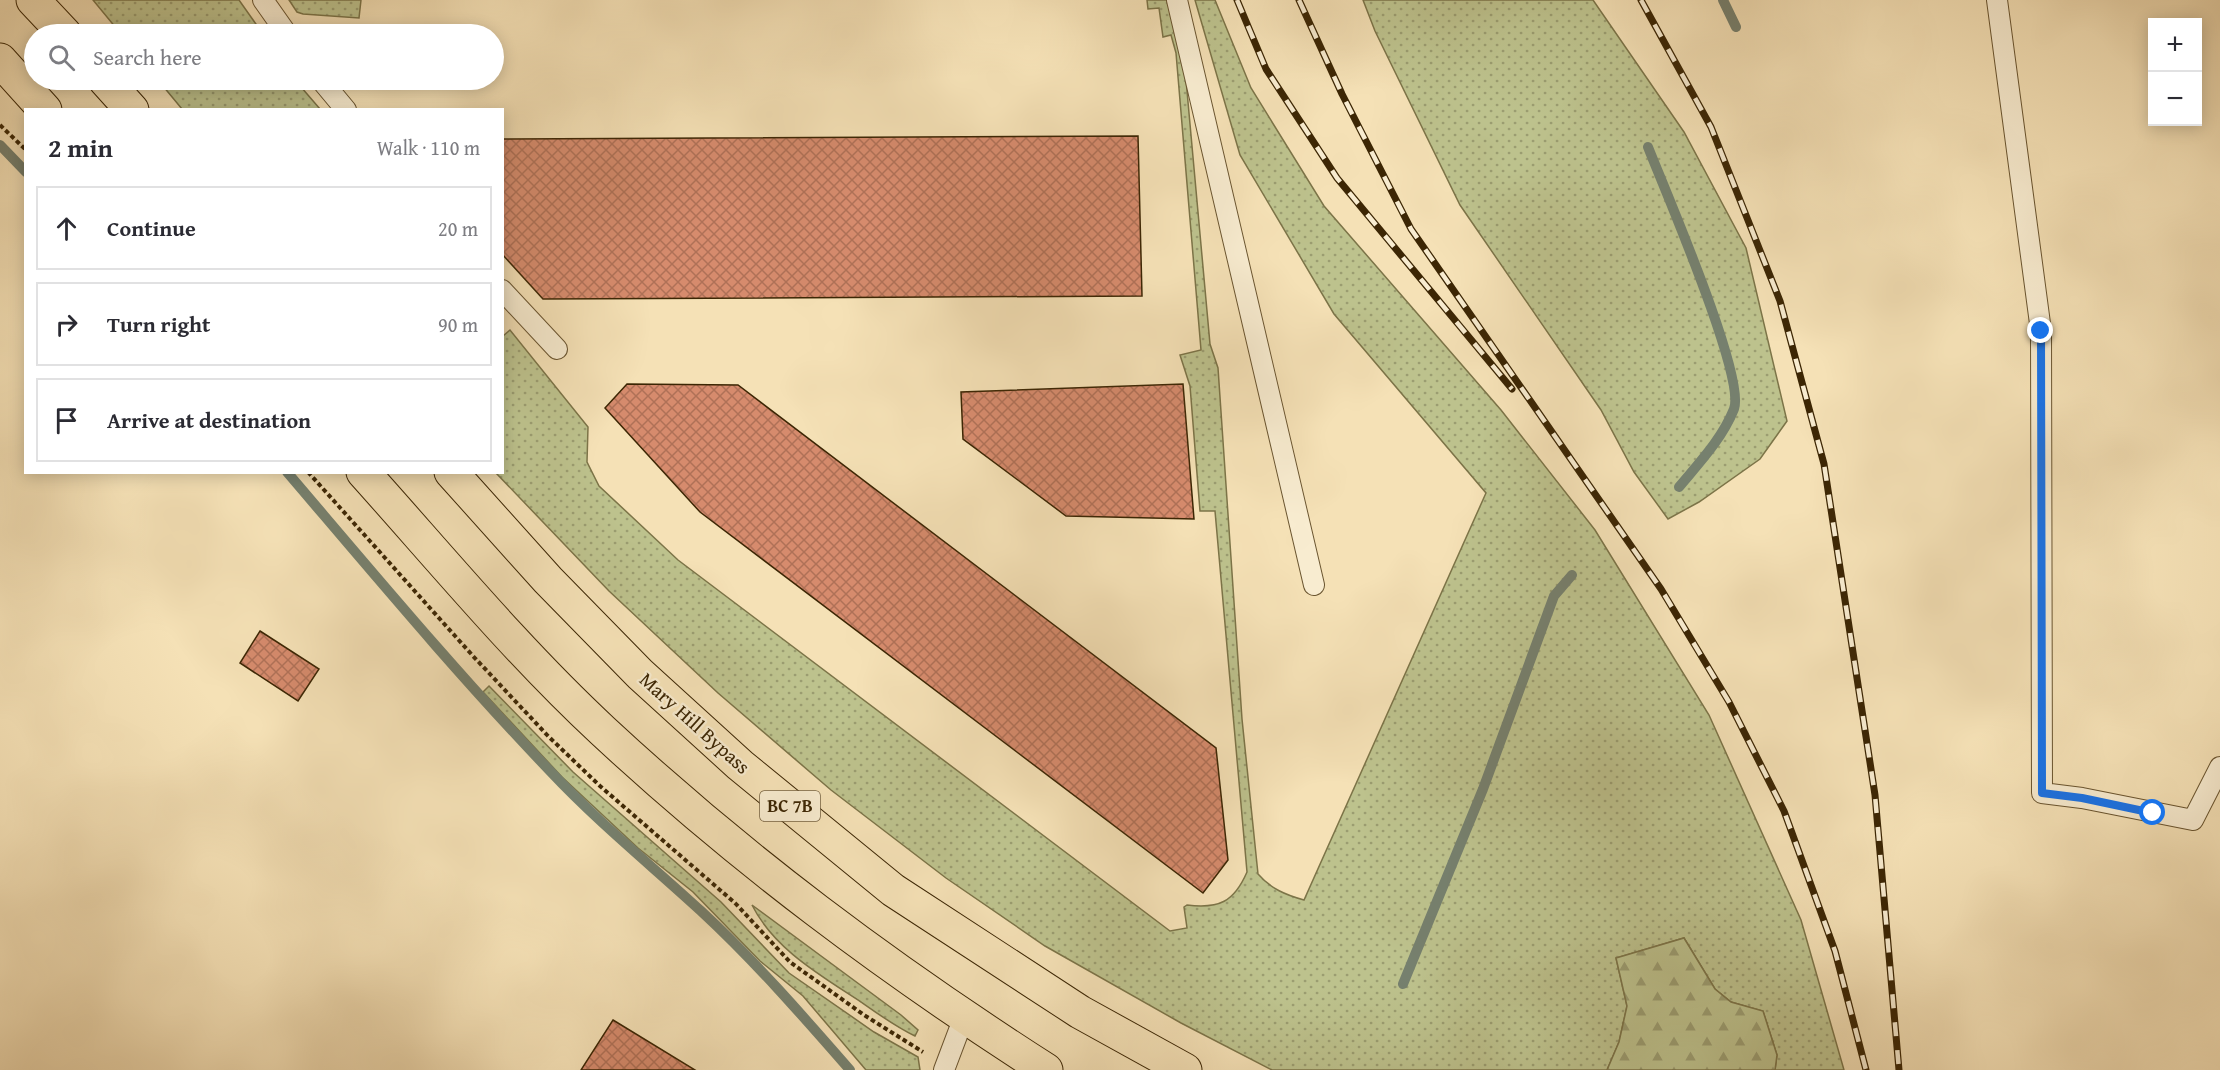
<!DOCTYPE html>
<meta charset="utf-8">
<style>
:root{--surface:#fff;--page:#f2f2f3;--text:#2b2b33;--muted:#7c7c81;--line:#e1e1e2}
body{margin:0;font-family:"Gentium Book Plus",serif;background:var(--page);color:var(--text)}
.controls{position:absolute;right:18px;top:18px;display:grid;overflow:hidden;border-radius:0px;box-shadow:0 3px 15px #0003}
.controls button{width:54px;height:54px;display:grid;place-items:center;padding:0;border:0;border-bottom:2px solid var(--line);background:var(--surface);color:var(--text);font:30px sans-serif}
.stop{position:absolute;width:18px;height:18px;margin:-14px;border:4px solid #1a73e8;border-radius:50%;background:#fff}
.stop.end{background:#1a73e8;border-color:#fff;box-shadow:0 2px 6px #0008}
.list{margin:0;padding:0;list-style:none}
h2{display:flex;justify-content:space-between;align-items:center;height:78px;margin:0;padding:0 24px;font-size:26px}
h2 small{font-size:20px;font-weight:400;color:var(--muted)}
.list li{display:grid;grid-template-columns:39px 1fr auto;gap:18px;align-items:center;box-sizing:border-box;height:84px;margin:0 12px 12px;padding:0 12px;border:2px solid var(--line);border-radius:0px}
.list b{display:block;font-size:22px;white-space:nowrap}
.list em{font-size:20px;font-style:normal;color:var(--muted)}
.icon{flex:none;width:33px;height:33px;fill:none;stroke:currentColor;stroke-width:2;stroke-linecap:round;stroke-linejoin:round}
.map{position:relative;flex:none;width:2220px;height:1070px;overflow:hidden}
.search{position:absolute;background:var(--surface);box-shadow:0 3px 15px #0003;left:24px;top:24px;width:480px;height:66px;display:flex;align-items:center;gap:15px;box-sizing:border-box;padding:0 21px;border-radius:33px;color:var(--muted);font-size:22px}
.panel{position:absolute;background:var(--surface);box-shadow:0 3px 15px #0003;left:24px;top:108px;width:480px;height:366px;border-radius:0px}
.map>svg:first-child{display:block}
.grass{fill:url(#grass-dots);stroke:#7c7448;stroke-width:1.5}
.forest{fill:url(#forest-firs);stroke:#7c7448;stroke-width:1.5}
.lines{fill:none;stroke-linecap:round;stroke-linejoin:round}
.stream{stroke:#76806e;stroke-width:10}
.building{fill:url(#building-cross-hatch);stroke:#3c2604;stroke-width:1.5}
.service-casing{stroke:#6a5530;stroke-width:22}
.trunk-casing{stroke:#3c2604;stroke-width:35}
.path{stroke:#3c2604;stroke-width:4;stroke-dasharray:4.5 3;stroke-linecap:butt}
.service{stroke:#f8ecd0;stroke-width:20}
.trunk{stroke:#f5e1b6;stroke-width:33}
.rail-casing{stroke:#3c2604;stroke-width:7}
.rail{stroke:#f8ecd0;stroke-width:4.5;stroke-dasharray:14;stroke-linecap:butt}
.route{stroke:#1a73e8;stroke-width:8}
.labels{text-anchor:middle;stroke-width:4.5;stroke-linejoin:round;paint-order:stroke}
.shield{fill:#f8ecd0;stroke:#746141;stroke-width:1.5}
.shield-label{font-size:18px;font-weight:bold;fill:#3c2604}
.street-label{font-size:20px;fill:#3c2604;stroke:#f8ecd0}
</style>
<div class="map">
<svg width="2220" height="1070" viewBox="0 0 2220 1070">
<defs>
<pattern id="grass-dots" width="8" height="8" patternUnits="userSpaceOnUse" patternTransform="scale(1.5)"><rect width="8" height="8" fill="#bdc28d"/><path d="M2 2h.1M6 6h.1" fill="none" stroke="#9b9d71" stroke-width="1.8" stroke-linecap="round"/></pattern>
<pattern id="forest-firs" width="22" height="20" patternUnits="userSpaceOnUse" patternTransform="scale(1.5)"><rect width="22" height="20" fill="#bdc28d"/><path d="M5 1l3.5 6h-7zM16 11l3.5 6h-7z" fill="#9b9d71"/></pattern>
<pattern id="building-cross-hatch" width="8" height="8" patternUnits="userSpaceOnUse" patternTransform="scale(1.5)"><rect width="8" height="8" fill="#d68b6d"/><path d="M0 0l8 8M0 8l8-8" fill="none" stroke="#af7157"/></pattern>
</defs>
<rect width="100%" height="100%" fill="#f5e1b6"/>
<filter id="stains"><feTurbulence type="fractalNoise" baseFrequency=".00333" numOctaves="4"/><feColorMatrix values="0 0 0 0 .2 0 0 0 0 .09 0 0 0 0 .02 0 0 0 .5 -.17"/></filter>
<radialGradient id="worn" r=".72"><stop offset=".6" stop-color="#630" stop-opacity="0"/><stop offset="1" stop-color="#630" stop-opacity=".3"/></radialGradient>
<g class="grass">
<polygon points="93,0 239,0 263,34 121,34"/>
<polygon points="289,0 361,0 359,18 303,14 297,12"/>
<path d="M1147,0H1171L1185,69L1210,344L1218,368L1242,719L1258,874C1271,889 1286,895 1304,900L1486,493L1334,314L1240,155L1195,0H1215L1251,88L1324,206L1501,410L1595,530L1709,715L1801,920L1844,1070H1775L1777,1055L1763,1011L1731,1002L1715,989L1684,938L1616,958L1627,1006L1619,1042L1607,1070H1272L1181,1023L1045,946L946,878L831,790L718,693L609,591L496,473L502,472L503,336L510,330L588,427L587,462L599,486L678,560L1170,931L1187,928L1184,907L1187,905C1219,909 1234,902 1247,872L1215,511H1200L1190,386L1180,355L1201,350L1176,53L1171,35L1163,37L1159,8L1148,9Z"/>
<polygon points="1363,0 1593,0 1684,132 1746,248 1787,421 1760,459 1699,502 1668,519 1634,472 1601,410 1460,205 1375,31"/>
<polygon points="158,80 295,80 320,109 182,109"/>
<polygon points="489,686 573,772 721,902 789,973 874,1032 918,1057 920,1070 866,1070 803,996 760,961 693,892 638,848 562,777 483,692"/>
<path d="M752,905L901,1015L918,1030L915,1036C896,1027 878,1014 861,1002C820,975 774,949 752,905Z"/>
</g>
<polygon class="forest" points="1684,938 1715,989 1731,1002 1763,1011 1777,1055 1775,1070 1607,1070 1619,1042 1627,1006 1616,958"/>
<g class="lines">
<g class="stream">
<polyline points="1723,0 1736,27"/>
<polyline points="0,145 26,172"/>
<path d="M1648,147C1664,188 1746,377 1734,409C1722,439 1699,463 1679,487"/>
<path d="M287,472C374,574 459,676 551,772C598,822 651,865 701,911C754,960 802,1015 850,1070"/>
<polyline points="1403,984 1483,789 1554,596 1572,575"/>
</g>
</g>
<g class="building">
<polygon points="1138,136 1142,296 543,299 502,254 502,139"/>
<polygon points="627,384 738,385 1216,748 1228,860 1203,893 700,512 605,408"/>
<polygon points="1183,384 1194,519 1066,516 963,439 961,392"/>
<polygon points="260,631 319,669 298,701 240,663"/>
<polygon points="613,1020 695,1070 581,1070"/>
</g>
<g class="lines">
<defs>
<g id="service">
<polyline points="263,0 287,34"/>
<polyline points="1177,0 1314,585"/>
<polyline points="1997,0 2041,331 2042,793 2082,798 2193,820 2220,767"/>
<polyline points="321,80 346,110"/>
<polyline points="502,290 557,349"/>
<polyline points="944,1070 964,1017"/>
</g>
<g id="trunk">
<polyline points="33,0 65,34"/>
<polyline points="0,60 45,110"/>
<polyline points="105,80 132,110"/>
<path d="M363,472C442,560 517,651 603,731C742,860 887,968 1046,1070"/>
<polyline points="451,472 548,580 640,674 740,765 893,890 1080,1012 1185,1070"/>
</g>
</defs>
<use href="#service" class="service-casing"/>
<use href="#trunk" class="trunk-casing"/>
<g class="path">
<polyline points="0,125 26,150"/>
<polyline points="308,472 473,656 548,736 600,786 735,903 790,962 864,1015 923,1052"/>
</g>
<use href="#service" class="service"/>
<use href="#trunk" class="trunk"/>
<defs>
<g id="rail">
<polyline points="1237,0 1266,69 1337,178 1512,389"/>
<polyline points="1299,0 1342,94 1411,229 1661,589 1729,702 1784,811 1835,951 1866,1070"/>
<polyline points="1641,0 1711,127 1780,301 1824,464 1875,795 1899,1070"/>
</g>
</defs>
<use href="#rail" class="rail-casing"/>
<use href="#rail" class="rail"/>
</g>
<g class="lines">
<polyline class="route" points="2041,331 2042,793 2082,798 2153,813"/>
</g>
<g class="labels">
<rect class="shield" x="760" y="791" width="60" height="30" rx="4.5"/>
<g class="shield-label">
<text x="790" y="812">BC 7B</text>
</g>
<g class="street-label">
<text transform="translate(695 723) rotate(42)" y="7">Mary Hill Bypass</text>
</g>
</g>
<rect width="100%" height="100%" filter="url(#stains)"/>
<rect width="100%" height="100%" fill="url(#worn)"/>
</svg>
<div class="controls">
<button>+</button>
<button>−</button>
</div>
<div class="stop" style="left:2153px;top:813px"></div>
<div class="stop end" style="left:2041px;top:331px"></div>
<div class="search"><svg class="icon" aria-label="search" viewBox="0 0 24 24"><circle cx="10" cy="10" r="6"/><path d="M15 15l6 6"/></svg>Search here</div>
<section class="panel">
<h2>2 min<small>Walk · 110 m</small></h2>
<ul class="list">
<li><svg class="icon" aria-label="ahead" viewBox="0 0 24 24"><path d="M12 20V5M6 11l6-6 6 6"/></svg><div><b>Continue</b></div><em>20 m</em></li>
<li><svg class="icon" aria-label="right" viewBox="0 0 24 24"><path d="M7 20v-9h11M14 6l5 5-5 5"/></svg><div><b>Turn right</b></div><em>90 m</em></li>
<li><svg class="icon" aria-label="arrive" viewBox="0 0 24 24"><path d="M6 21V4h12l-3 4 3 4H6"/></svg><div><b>Arrive at destination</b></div></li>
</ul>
</section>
</div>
